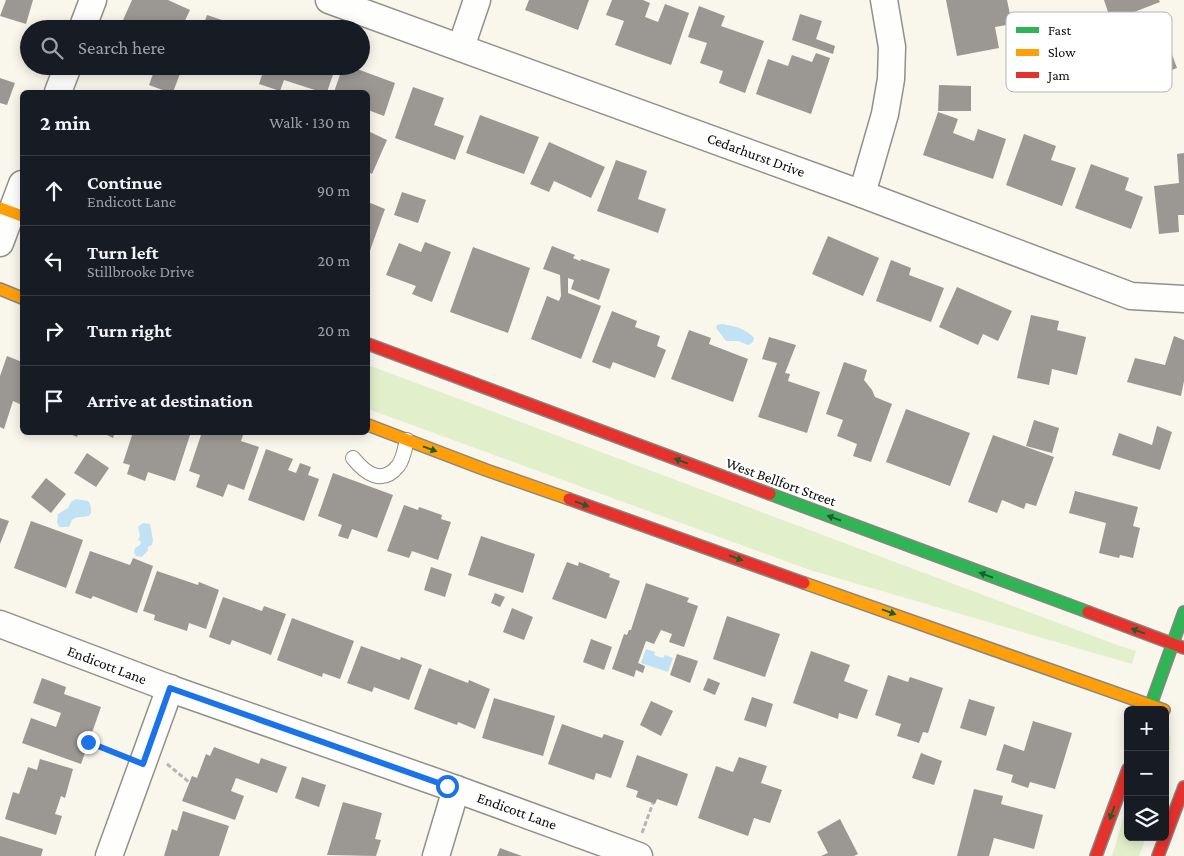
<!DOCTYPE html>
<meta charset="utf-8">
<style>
:root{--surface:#171b24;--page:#242831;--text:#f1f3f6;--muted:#9ea1a6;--line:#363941}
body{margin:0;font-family:"Crimson Pro",serif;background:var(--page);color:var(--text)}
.controls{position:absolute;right:15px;bottom:15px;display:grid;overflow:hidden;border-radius:8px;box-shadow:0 2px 12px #0003}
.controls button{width:45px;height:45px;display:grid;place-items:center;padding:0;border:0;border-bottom:1px solid var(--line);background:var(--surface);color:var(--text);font:25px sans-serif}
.stop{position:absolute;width:15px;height:15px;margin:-11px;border:4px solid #1a73e8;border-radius:50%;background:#fff}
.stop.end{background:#1a73e8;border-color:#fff;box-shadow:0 1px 5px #0008}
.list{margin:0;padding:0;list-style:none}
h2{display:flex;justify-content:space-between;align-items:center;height:65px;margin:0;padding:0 20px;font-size:21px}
h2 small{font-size:16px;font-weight:400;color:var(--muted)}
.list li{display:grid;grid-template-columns:32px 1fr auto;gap:15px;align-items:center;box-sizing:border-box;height:70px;padding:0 20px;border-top:1px solid var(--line)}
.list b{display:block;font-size:19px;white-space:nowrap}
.list p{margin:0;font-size:16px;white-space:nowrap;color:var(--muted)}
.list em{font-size:16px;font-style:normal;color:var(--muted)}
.icon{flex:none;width:28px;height:28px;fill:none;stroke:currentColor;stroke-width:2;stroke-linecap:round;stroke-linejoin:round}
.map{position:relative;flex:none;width:1184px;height:856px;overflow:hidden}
.search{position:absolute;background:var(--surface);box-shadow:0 2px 12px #0003;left:20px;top:20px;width:350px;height:55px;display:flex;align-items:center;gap:12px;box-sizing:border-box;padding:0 18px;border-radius:28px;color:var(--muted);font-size:19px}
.panel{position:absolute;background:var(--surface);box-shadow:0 2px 12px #0003;left:20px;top:90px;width:350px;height:345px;border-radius:8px}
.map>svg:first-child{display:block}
.green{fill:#e1efcb}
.water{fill:#c1e2f4}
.building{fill:#9b9893}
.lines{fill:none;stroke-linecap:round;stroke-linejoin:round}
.lane-casing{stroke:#91908b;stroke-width:16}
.street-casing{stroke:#91908b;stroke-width:29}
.fast-casing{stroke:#888682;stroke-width:14}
.slow-casing{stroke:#888682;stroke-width:14}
.jam-casing{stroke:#888682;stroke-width:14}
.path{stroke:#b6b5b4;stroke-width:3;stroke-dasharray:5 2.5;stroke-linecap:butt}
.lane{stroke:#fefefc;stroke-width:14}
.street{stroke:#fefefc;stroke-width:26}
.fast{stroke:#30b455;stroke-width:11}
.slow{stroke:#ff9f0a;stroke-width:11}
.jam{stroke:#e5322d;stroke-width:11}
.oneway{fill:#1c5e2f}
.route{stroke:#1a73e8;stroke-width:6}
.labels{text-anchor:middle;stroke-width:5;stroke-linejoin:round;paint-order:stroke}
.street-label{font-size:15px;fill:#090909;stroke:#fff}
.key{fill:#fff;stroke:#b5b5b5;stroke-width:1}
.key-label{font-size:14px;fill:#090909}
</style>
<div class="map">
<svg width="1184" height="856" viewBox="0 0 1184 856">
<rect width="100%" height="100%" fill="#f9f6ec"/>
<g class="green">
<polygon points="368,365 1120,646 1136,651 1132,664 810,570 368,409"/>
<polygon points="1171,735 1167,781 1165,784 1165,742"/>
<polygon points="1128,803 1128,837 1146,837 1139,856 1112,856"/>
</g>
<g class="water">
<path d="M722,324C735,326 745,328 754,338L753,342L748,345L738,341H726L716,328L717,325Z"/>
<path d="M76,499C79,500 85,500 88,501C90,503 91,506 91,509C93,521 78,514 72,520C71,522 70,525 69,527H59L57,522L58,514L68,508L71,502Z"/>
<polygon points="143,523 150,524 153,540 152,545 148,547 148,550 142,557 136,556 134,552 135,548 140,545 141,542 138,540 140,536 138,527"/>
<polygon points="646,649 655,652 654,655 663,658 665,655 673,658 668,672 641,663"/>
</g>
<g class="building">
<polygon points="6,0 33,0 26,24 0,16"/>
<polygon points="132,0 168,0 190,10 181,29 144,29 123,20"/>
<polygon points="529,0 589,0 578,30 525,10"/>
<polygon points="612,0 643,0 650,3 645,17 658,22 665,4 689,13 671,65 615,45 624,21 606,15"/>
<polygon points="946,0 1007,0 1012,24 995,27 999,48 957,56"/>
<polygon points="1104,0 1159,0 1160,2 1111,21"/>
<polygon points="699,6 725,16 721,26 764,41 745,93 719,83 723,71 700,63 707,43 688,37"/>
<polygon points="800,14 822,21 816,39 835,46 833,54 792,40"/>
<polygon points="207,15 246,28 246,29 202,29"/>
<polygon points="1159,19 1177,68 1137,83 1129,59 1137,56 1127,31"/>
<polygon points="816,53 830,58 811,114 756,94 768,59 788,66 792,55 812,62"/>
<polygon points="156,66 183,66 173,92 168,92 149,85"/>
<polygon points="238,66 258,66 256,73"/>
<polygon points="265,66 336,66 327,92 321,92 284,80 280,91 259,84"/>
<polygon points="343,66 349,66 395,83 384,116 368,110 368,92 334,92"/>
<polygon points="0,78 15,83 7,105 0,103"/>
<polygon points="939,85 971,86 971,111 938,111"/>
<polygon points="413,87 444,98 434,125 464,136 455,160 395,138"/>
<polygon points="938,112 958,119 953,133 974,141 978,129 1006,139 993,179 923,155"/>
<polygon points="480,115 539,137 524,174 466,153"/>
<polygon points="368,131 387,140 372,174 368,172"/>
<polygon points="1024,134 1056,146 1051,160 1076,168 1062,206 1006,185"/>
<polygon points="549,142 605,167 591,198 554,181 549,192 530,184"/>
<polygon points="1184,153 1184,215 1178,215 1179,232 1159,234 1154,186 1179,183 1177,154"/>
<polygon points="616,160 647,171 638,199 666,209 658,233 597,211"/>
<polygon points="1091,164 1129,178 1125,190 1143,197 1131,229 1075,208"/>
<polygon points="402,192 426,200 418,223 394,215"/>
<polygon points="368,202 385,209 368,256"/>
<polygon points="828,236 879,258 863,296 812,274"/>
<polygon points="425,242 451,252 432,302 412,294 416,286 386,275 399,243 421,252"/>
<polygon points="552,246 575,255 573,258 580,261 581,259 610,269 599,300 571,289 574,280 568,278 568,293 601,306 581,359 531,339 547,296 559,301 561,296 560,275 543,269"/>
<polygon points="473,247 530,268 508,333 450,312"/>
<polygon points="891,260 911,268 909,275 944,288 931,322 876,301"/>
<polygon points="957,287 1012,311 998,341 983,334 978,345 939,327"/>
<polygon points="612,311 637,321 635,327 660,336 657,346 666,350 655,378 613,362 610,369 592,362"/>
<polygon points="1031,315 1059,321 1057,330 1086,337 1077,375 1052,369 1049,385 1017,378"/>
<polygon points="689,330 711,338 709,344 748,359 733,402 671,379"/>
<polygon points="1174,336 1184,340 1184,381 1181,396 1127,382 1135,358 1165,365"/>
<polygon points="769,337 796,345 785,373 790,374 788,381 820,392 807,433 758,417 777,363 762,359"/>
<polygon points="7,356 22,362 22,405 13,401 4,429 0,427 0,376"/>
<polygon points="844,362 867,370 864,380 872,390 875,397 892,404 871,462 853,456 857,444 837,436 843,420 826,414"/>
<polygon points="906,409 970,433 950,486 886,462"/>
<polygon points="1034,420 1059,428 1052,453 1026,446"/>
<polygon points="1157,426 1172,432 1160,470 1112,455 1119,433 1152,445"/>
<polygon points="66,432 79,432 77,437"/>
<polygon points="101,432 115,432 113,438"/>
<polygon points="133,432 191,432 175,481 148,472 145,481 127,474 130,465 123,463"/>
<polygon points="202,432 237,432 243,435 241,441 259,447 244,490 228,484 223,497 196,487 200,475 189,471"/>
<polygon points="993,435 1054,457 1036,506 1026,503 1024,509 1002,500 997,513 968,502"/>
<polygon points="266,449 293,459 288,470 296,473 300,463 311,467 308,475 319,479 304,521 248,500"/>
<polygon points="87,453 109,468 96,487 74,473"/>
<polygon points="333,473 393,495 377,538 352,529 348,539 338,536 342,525 318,516"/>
<polygon points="46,478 66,494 51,513 31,497"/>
<polygon points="1075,491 1138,507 1133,526 1140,528 1133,558 1120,555 1119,558 1099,553 1106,523 1069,513"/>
<polygon points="404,505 418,510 419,507 442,515 441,519 451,522 438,560 412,551 409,558 387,551"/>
<polygon points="0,518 9,521 0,544"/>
<polygon points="31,521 83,540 66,588 14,568"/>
<polygon points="481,536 535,554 523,593 468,575"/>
<polygon points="90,551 130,565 133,558 153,566 137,613 93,596 91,599 75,593"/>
<polygon points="567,562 578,566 579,562 610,574 609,577 620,581 606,619 552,599"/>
<polygon points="431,567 452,574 445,597 424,590"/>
<polygon points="157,571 198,585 199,582 219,590 206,629 189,623 187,631 154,620 155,615 143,611"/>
<polygon points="646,583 689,598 687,602 698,606 684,647 669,642 672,634 661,630 654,644 646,641 638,663 645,666 643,673 636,670 634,677 612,669 624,634 627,635 629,630 631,630"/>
<polygon points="495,593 505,597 500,607 491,603"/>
<polygon points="223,597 262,611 264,606 286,614 271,655 232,640 230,645 209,637"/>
<polygon points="512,608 533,617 524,640 503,632"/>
<polygon points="727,616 780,634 765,677 713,659"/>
<polygon points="292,618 354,641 340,679 323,673 322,677 277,660"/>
<polygon points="591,639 612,647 604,670 583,662"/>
<polygon points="361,646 400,660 401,657 422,665 409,700 374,687 372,692 347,683"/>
<polygon points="811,651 850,665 844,681 868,690 857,719 839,713 838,719 793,703"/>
<polygon points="677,654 698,661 690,683 670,675"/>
<polygon points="429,668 468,683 469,680 490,689 475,729 458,722 457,725 414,709"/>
<polygon points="888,675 908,682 910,677 943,688 928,733 923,732 919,743 897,736 901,724 875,715"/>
<polygon points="42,678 66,687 64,694 101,707 81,764 22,743 31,718 56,727 61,713 33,703"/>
<polygon points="708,678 720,683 715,695 703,690"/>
<polygon points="752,697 773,704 766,727 744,720"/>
<polygon points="494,698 555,716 543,756 482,738"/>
<polygon points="969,699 995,707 986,736 960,728"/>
<polygon points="651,701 673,711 661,736 640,725"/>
<polygon points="1033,721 1072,733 1055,789 1030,782 1028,788 1011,782 1013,775 996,770 1004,744 1024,751"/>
<polygon points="562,724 602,738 604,734 624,741 611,778 596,773 594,780 548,764"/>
<polygon points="214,747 259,764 261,758 287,767 277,793 236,778 231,791 244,796 235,820 182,801 192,776 197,778 206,754 210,756"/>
<polygon points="921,753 942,761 934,785 912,778"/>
<polygon points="637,755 688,774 677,806 657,799 655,804 636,797 638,791 626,787"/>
<polygon points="739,757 767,766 761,783 782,790 770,823 754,818 748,836 698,818 716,766 733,772"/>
<polygon points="40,759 73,769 65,798 61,796 55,814 62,816 56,835 5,819 13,792 19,794 28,767 37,770"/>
<polygon points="302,777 326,785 319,807 295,798"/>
<polygon points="974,789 1003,796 1001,804 1043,815 1034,849 994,838 989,856 957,856"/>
<polygon points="343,802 382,813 375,839 381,840 376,856 327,855"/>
<polygon points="183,811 229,826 219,856 164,856 172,829 177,831"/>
<polygon points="840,819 858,854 854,856 821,856 828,853 817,832"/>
<polygon points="0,836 43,849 41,856 0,856"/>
<polygon points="500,848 522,856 497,856"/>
</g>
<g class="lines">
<defs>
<path id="lane" d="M353,458C365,473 382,486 398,466C403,460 405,448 407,440"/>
<g id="street">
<polyline points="329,0 862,194 1131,296 1184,299"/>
<polyline points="82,29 93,0"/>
<polyline points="461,47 477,0"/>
<polyline points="58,92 68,66"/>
<polyline points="862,194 885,114 891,79 892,47 884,0"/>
<polyline points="0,243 22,184"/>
<polyline points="0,624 174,690 456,789 639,856"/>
<polyline points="109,856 170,688"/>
<polyline points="436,856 456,789"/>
</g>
<g id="fast">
<polyline points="770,494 1088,612"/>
<polyline points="1149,710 1184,612"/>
</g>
<g id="slow">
<polyline points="0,208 22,216"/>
<polyline points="0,289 22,298"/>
<polyline points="368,425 486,470 569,499"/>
<polyline points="804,583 1164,710"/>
</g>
<g id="jam">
<polyline points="368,344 770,494"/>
<polyline points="569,499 804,583"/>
<polyline points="1088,612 1184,648"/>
<polyline points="1096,856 1128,769"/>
<polyline points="1158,856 1184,787"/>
</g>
</defs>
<use href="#lane" class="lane-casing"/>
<use href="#street" class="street-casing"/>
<use href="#fast" class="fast-casing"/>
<use href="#slow" class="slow-casing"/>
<use href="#jam" class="jam-casing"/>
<g class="path">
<polyline points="88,743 120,755"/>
<polyline points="167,764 189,782"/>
<polyline points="642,833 653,803"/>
</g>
<use href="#lane" class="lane"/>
<use href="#street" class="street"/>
<use href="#fast" class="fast"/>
<use href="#slow" class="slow"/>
<use href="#jam" class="jam"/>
</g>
<defs><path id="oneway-solid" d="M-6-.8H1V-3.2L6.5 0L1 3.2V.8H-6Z" transform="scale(1.25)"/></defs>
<g class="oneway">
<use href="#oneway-solid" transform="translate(430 449) rotate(20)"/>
<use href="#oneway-solid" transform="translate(681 461) rotate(-160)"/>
<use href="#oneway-solid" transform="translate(582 504) rotate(20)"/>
<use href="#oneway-solid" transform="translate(834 518) rotate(-160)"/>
<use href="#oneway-solid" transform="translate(736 558) rotate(20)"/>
<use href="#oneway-solid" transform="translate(986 575) rotate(-160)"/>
<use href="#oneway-solid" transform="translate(889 612) rotate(20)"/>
<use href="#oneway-solid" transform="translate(1138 631) rotate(-160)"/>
<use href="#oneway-solid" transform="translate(1112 813) rotate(110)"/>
</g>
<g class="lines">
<polyline class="route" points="88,742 143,764 170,688 447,786"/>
</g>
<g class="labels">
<g class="street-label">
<text transform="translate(756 155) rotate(20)" y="5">Cedarhurst Drive</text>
<text transform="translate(781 482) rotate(20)" y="5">West Bellfort Street</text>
<text transform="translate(107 665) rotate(21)" y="5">Endicott Lane</text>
<text transform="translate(517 811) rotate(20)" y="5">Endicott Lane</text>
</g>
</g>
<rect x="1006" y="12" width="166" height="80" rx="8" class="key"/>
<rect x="1016" y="27" width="23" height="6" fill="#30b455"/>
<rect x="1016" y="49" width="23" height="7" fill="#ff9f0a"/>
<rect x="1016" y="72" width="23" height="6" fill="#e5322d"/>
<g class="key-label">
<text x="1048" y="35">Fast</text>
<text x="1048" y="57">Slow</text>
<text x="1048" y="80">Jam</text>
</g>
</svg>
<div class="controls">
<button>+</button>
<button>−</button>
<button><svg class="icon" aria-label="layers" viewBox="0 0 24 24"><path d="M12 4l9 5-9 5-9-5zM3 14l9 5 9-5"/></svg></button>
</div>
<div class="stop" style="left:447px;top:786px"></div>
<div class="stop end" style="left:88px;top:742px"></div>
<div class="search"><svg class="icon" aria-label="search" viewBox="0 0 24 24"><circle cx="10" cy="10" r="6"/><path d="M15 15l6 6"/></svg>Search here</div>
<section class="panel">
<h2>2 min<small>Walk · 130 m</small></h2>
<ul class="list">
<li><svg class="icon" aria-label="ahead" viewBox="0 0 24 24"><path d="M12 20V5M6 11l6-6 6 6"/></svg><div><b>Continue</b><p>Endicott Lane</p></div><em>90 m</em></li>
<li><svg class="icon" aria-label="left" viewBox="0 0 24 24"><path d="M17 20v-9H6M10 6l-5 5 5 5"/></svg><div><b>Turn left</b><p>Stillbrooke Drive</p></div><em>20 m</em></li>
<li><svg class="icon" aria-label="right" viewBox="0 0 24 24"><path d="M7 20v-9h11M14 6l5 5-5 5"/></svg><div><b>Turn right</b></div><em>20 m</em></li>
<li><svg class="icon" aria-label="arrive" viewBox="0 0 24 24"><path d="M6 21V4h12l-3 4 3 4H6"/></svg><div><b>Arrive at destination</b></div></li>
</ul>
</section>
</div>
